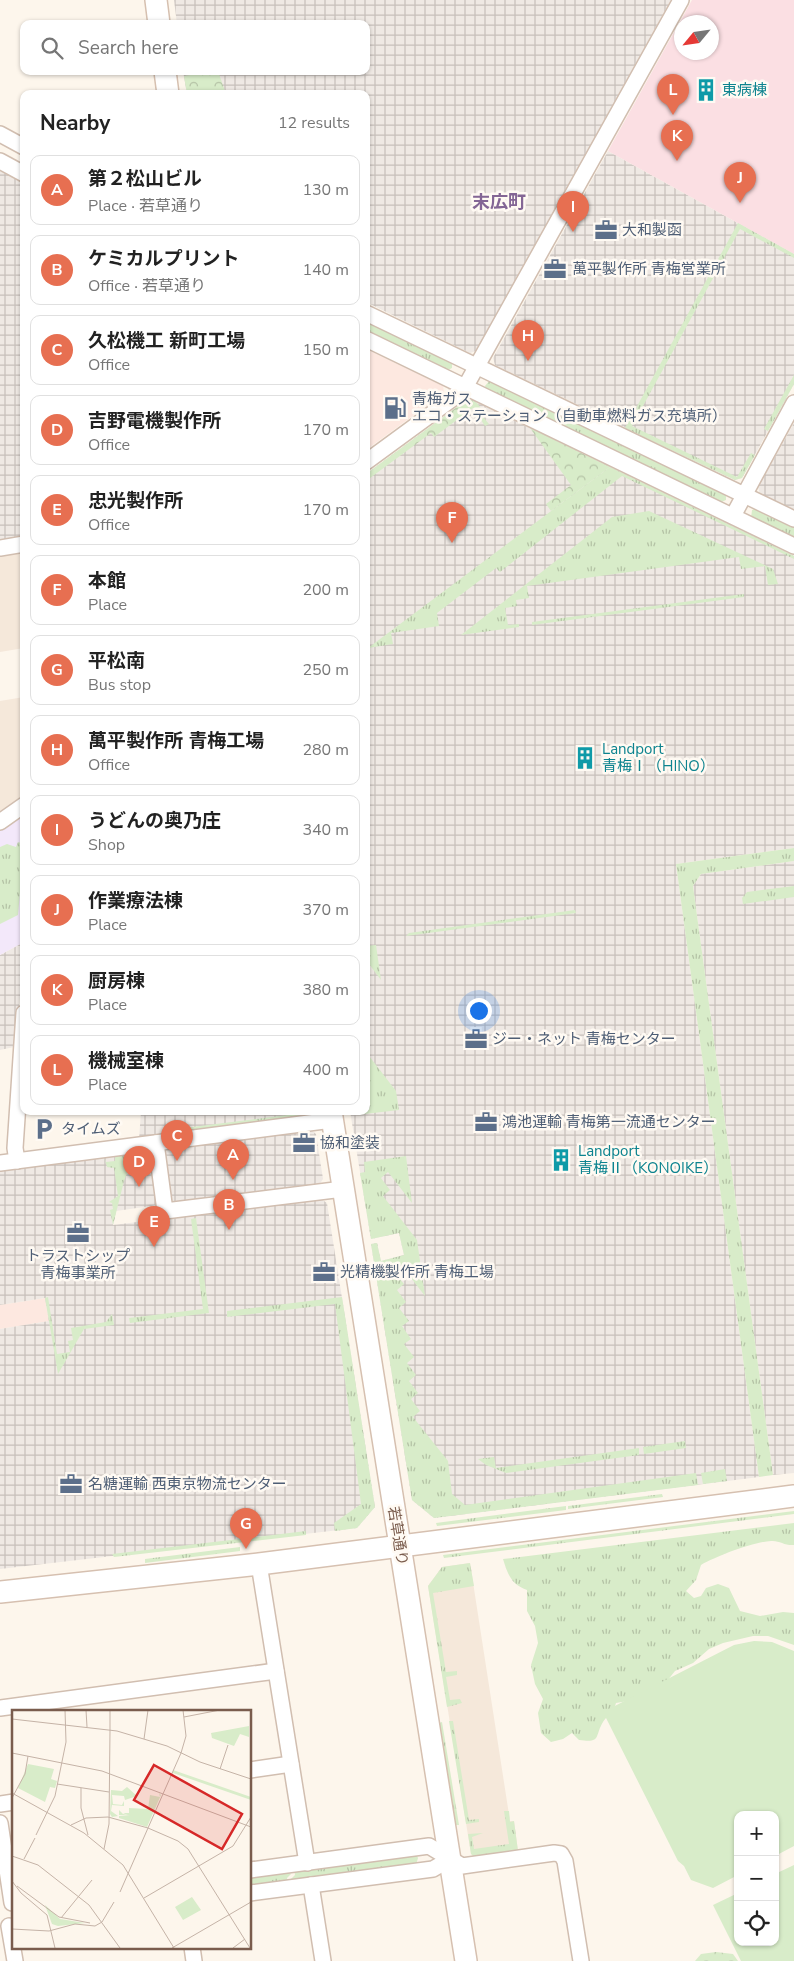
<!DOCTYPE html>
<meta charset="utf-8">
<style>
:root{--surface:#fff;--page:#f6f6f6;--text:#222;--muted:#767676;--line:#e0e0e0;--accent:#e76f51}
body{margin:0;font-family:"Nunito Sans","Noto Sans JP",sans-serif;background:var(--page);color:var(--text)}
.controls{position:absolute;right:15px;bottom:15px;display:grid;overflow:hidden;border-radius:10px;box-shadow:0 1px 4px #0004}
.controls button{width:45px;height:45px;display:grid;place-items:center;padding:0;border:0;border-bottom:1px solid var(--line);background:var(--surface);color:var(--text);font:25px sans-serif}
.compass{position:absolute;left:674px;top:15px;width:45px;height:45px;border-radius:50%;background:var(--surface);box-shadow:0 1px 4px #0004;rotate:241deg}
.you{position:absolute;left:478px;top:1010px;width:18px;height:18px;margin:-12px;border:4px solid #fff;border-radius:50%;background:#1a73e8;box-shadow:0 0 0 8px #1a73e833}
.badge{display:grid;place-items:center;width:32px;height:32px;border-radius:50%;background:var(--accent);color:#fff;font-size:16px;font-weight:700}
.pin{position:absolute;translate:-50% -41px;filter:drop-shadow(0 1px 2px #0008)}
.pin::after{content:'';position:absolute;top:26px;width:18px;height:15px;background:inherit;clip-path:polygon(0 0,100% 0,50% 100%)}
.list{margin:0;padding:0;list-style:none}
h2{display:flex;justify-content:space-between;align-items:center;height:65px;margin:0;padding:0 20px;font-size:21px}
h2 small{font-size:16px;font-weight:400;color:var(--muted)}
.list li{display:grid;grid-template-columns:32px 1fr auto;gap:15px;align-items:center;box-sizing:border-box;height:70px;margin:0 10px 10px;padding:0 10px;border:1px solid var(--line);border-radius:10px}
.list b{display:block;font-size:19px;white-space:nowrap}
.list p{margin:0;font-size:16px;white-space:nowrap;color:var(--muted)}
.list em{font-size:16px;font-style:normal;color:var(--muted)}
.icon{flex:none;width:28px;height:28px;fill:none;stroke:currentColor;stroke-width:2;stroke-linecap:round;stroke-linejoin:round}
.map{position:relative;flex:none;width:794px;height:1961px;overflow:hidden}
.search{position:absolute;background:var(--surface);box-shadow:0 1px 4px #0004;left:20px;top:20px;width:350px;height:55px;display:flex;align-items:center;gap:12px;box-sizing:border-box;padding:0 18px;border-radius:10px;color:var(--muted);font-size:19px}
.panel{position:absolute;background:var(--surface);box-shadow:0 1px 4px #0004;left:20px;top:90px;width:350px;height:1025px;border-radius:10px}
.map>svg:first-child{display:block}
.residential{fill:#f5e8da}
.commercial{fill:#fde8e0}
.industrial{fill:url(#industrial-grid)}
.education{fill:#f3e8fa}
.medical{fill:#fbdfe3;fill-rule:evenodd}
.grass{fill:url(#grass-tufts)}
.forest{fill:url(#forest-crowns)}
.pitch{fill:#d8ecc9}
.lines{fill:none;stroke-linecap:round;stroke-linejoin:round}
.street-casing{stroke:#d1beb0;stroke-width:18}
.secondary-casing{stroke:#d6c0b0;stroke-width:24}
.street{stroke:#fff;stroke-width:15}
.secondary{stroke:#fff;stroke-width:21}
.labels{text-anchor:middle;stroke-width:5;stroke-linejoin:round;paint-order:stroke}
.culture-label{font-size:15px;fill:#0d838f;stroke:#fffaf3;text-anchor:start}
.service-label{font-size:15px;fill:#4e5e75;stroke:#fffaf3;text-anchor:start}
.street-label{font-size:15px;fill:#7a5c4d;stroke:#fffaf3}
.quarter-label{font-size:18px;font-weight:bold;fill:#846695;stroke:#fffaf3}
.inset-road{fill:none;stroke:#c5b3a7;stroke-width:1}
.view{fill:#d62828;fill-opacity:0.15;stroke:#d62828;stroke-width:2.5}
.inset-edge{fill:none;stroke:#7a5c4d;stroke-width:2.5}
</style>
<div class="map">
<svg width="794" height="1961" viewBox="0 0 794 1961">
<defs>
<pattern id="industrial-grid" width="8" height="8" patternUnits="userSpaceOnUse" patternTransform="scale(1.25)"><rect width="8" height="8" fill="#efe9e4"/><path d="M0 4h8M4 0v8" fill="none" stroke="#c7c0bb"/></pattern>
<pattern id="grass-tufts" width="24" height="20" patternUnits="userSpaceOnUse" patternTransform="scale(1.25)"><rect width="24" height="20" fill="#d8ecc9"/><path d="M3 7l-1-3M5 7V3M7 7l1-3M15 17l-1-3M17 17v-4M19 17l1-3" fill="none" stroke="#b4c2a5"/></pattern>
<pattern id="forest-crowns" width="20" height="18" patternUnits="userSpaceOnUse" patternTransform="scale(1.25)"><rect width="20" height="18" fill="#d8ecc9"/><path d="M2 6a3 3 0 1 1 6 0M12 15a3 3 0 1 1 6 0" fill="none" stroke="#b4c2a5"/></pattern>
</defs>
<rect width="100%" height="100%" fill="#fdf6ec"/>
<g class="residential">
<polygon points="24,551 24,648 0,652 0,555"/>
<polygon points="24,697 24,796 0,813 0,701"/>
<polygon points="470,1563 510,1821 514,1821 518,1851 471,1854 428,1586 442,1567"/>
</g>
<g class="commercial">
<polygon points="366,349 443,386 444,393 366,450"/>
<polygon points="45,1298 49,1321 0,1329 0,1305"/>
</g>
<g class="industrial">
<polygon points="174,0 671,0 476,351 470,353 366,302 366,94 187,94 183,71 366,71 366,24 177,24"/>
<polygon points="608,151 794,254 794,384 742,478 735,480 495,365 493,358"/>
<polygon points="0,171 24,183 24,538 0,542"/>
<polygon points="472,400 794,556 794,848 676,864 759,1477 434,1518 412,1500 371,1244 377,1243 381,1261 404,1255 399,1233 371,1239 350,1111 366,1111 366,474 465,401"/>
<polygon points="794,423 794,510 760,494 758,487"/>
<polygon points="794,861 794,1473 773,1475 693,886 701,874"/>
<polygon points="24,942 24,965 14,1047 0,1050 0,955"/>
<polygon points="141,1111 312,1111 308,1117 139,1140"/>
<polygon points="311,1130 316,1134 323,1179 319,1185 175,1204 170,1200 165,1154 169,1148"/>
<polygon points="135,1152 131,1167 153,1164 158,1205 116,1211 113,1225 321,1199 327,1203 375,1507 357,1528 0,1569 0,1329 49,1321 45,1298 0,1305 0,1170"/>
</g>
<polygon class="education" points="24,814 24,942 0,955 0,830"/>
<path class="medical" d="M692,0H794V254L608,151ZM682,22H712V52H682Z"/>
<g class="grass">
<polygon points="738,223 794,254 794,258 740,229 632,426 737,477 751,453 755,455 742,478 735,480 625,428"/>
<polygon points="366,318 452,362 452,368 446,371 366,333"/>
<polygon points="794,375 794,384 768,431 764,429"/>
<polygon points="490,380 726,494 726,500 719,503 486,390 485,386"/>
<polygon points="610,467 794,556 794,559 622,476 500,572 496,568 437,613 439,626 391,633 393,644 368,648"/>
<polygon points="757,508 794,525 794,540 751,518 752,510"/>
<polygon points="649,511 773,569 778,584 768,585 765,566 741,569 739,557 527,586 529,598 516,600 517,606 505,608 508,625 519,624 519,627 461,635 612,517"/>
<polygon points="744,594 744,597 532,625 532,622"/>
<polygon points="18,842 24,844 24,849 18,915 0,924 0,847 7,844 16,847"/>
<polygon points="794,848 794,861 701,874 693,886 773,1475 759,1477 676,864"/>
<polygon points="794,886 794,897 743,904 742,898 747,892"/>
<polygon points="575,910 576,913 406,936 409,933"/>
<polygon points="376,945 381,980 366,960 366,946"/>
<polygon points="366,1052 396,1091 399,1110 356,1115 356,1111 366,1111"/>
<polygon points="312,1112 308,1117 168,1136 168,1130"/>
<polygon points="135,1152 124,1181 113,1225 110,1210 113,1209 112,1203 109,1202 118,1196 114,1168 107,1167 104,1157 106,1162 115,1161 115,1155"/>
<polygon points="406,1156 412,1203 388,1172 381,1178 390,1190 383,1196 417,1240 425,1296 401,1265 393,1271 404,1284 397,1290 406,1302 399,1308 409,1321 402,1326 411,1339 404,1344 414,1357 407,1363 416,1375 409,1381 418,1393 411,1399 420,1411 413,1417 448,1461 452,1494 465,1505 696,1473 698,1485 434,1518 412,1500 371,1244 377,1243 381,1261 404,1255 399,1233 371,1239 360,1173 365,1172 364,1162"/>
<polygon points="196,1218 209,1313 130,1323 129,1318 203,1309 191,1219"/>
<polygon points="48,1297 57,1354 70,1352 68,1341 73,1340 71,1328 106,1322 112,1314 114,1325 84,1329 58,1374 45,1298"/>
<polygon points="342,1297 375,1507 357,1528 335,1531 334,1523 361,1504 335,1304 227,1317 227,1311"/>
<polygon points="685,1441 686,1448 644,1454 643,1447"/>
<polygon points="639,1448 639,1455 506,1473 486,1465 478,1459 494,1457 496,1468"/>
<polygon points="725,1469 727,1481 703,1484 701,1473"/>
<polygon points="662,1494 663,1497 568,1509 568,1506"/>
<polygon points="566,1506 566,1510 437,1526 436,1523"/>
<polygon points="794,1511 794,1514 444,1558 443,1555"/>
<path d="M794,1523V1545C785,1546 779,1540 771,1541C753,1542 717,1556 701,1565L696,1580L686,1591L694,1598L701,1596L706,1588L718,1584L729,1588L740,1611L760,1616L783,1612L794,1613V1645L768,1636H753L723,1643L709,1649L693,1663L675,1671L663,1686L640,1699L616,1703C612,1716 609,1713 603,1722C594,1737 602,1743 579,1740L572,1733L563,1739L551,1742L541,1733L538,1713L543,1699L535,1684L531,1665L538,1643L535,1626L527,1611V1590C511,1584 508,1575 503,1559Z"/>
<polygon points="306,1531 306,1535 114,1557 112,1554"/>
<polygon points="240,1547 240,1551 145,1563 145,1559"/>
<polygon points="470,1563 474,1586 433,1593 446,1672 457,1671 457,1675 446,1677 450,1700 460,1699 462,1703 447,1707 428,1586 442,1567"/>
<polygon points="449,1721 453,1721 469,1820 479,1819 479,1822 466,1824"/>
<polygon points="442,1722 459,1825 456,1825 439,1723"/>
<polygon points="504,1811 509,1811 510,1822 514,1821 518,1851 475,1858 471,1854 468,1834 483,1833 472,1837 474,1849 509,1844"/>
<polygon points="416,1854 418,1858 416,1865 296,1883 291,1879 295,1875 294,1869"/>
<polygon points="286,1870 291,1874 287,1878 288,1884 250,1889 250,1875"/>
</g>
<g class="forest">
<polygon points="190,71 218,71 226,94 187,94 184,76 190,75"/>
<polygon points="472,400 477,403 486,415 483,417 489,424 485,426 473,408 434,437 431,433 366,481 366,474 465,401"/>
<polygon points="530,428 610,467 551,511 546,504 571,485"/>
<polygon points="716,1952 733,1954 738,1961 695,1961 701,1954"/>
</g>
<g class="pitch">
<polygon points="754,1641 772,1642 794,1651 794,1846 775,1856 775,1815 738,1815 738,1875 713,1888 691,1880 684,1866 678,1861 603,1712 734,1645"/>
<polygon points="794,1865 794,1961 741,1961 713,1905 738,1893 738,1942 775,1942 775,1874"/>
</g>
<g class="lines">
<defs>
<g id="street">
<polyline points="0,134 24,147"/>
<polyline points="0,161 24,174"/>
<polyline points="366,313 794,519"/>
<polyline points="366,339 794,546"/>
<polyline points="366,462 452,399 468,382 681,0"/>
<polyline points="733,516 794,403"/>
<polyline points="0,548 24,544"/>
<polyline points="0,822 24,805"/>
<polyline points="156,1143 165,1211 343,1189"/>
<polyline points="17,1161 15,1148 24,1013"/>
<polyline points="0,1163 332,1120"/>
<polyline points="259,1564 307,1863"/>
<polyline points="0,1708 276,1671"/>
<polyline points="250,1770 291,1764"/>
<polyline points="0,1804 14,1802"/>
<polyline points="0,1823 12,1903"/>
<polyline points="250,1870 429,1846 462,1866 554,1853 561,1854 565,1861 581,1961"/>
<polyline points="311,1885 323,1961"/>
<polyline points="250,1893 433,1869 450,1859"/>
<polyline points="9,1926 15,1961"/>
<polyline points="192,1947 194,1961"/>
</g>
<g id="secondary">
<polyline points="156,0 159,24"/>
<polyline points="165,71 168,94"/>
<polyline points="331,1111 466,1961"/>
<polyline points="0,1592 259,1564 794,1496"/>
</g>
</defs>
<use href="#street" class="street-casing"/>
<use href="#secondary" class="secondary-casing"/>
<use href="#street" class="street"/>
<use href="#secondary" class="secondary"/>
</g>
<defs>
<symbol id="building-bare" viewBox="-9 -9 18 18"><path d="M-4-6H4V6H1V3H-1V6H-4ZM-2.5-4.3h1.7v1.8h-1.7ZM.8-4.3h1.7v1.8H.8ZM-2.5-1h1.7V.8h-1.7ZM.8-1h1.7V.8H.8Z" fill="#0f9aa8" stroke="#fffaf3" stroke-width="2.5" paint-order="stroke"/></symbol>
<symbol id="office-bare" viewBox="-9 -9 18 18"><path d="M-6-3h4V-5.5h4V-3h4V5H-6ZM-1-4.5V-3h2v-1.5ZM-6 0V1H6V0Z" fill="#5c6f8a" stroke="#fffaf3" stroke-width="2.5" paint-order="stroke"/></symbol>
<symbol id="fuel-bare" viewBox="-9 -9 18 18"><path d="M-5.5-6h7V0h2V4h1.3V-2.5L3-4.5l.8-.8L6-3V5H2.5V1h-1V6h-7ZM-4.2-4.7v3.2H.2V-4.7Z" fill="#5c6f8a" stroke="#fffaf3" stroke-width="2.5" paint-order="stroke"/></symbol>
<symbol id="parking-bare" viewBox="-9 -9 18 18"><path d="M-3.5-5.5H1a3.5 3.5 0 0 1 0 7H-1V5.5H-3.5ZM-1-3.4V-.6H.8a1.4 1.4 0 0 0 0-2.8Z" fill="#5c6f8a" stroke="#fffaf3" stroke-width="2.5" paint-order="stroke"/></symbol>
</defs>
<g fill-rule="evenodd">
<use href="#building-bare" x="690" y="74" width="32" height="32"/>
<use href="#office-bare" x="590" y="214" width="32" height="32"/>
<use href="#office-bare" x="539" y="253" width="32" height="32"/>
<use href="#fuel-bare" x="379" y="392" width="32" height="32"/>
<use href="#building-bare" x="569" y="742" width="32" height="32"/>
<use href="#office-bare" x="460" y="1023" width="32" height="32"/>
<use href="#office-bare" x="470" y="1106" width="32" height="32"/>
<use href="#parking-bare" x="28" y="1113" width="32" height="32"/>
<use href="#office-bare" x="288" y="1127" width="32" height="32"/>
<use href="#building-bare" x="545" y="1144" width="32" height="32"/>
<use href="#office-bare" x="62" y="1217" width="32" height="32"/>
<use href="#office-bare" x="308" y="1256" width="32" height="32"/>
<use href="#office-bare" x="55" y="1468" width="32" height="32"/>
</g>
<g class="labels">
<g class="culture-label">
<text x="722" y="95">東病棟</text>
<text x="602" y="754">Landport<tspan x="602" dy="17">青梅Ⅰ（HINO）</tspan></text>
<text x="578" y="1156">Landport<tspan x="578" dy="17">青梅Ⅱ（KONOIKE）</tspan></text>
</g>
<g class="service-label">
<text x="622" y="235">大和製函</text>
<text x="572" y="274">萬平製作所 青梅営業所</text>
<text x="412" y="404">青梅ガス<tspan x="412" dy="17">エコ・ステーション（自動車燃料ガス充填所）</tspan></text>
<text x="492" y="1044">ジー・ネット 青梅センター</text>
<text x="502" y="1127">鴻池運輸 青梅第一流通センター</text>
<text x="61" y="1134">タイムズ</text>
<text x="320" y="1148">協和塗装</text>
<text x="78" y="1261" text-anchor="middle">トラストシップ<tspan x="78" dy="17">青梅事業所</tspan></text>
<text x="340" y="1277">光精機製作所 青梅工場</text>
<text x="88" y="1489">名糖運輸 西東京物流センター</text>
</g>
<g class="street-label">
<text transform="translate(398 1536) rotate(81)" y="5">若草通り</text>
</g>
<g class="quarter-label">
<text x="499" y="208">末広町</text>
</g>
</g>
<g transform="translate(12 1710)">
<rect width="239" height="239" fill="#fdf6ec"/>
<path d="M16,54L42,59L39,69L45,71L43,78L38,77L33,92L6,78ZM161,60L239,87V90L161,63ZM147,83L149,85L135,117L107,108V106H118L107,105V100L111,104L116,105L111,103H117V98L136,99L138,85L148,87ZM180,187L189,200L171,210L163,197Z" fill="#d8ecc9"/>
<path d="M237,16V27L228,24L222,36L200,28L199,23ZM115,77L125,86L113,90L112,86L100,85L101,94L110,95L112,91V96L100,95L99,101L106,106L100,107L98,104L99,80L110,81ZM33,195L48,209L73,213L46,216L40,214Z" fill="#d8ecc9"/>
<path class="inset-road" d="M74,0L75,17M172,7L208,0M0,9L105,21L155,36L188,52L239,69M98,20V0M132,29L136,0M0,43L90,61L239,117M169,43L174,26L171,0M208,59L216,35M45,74L97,82M69,78V98L76,125M0,83L72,123L111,155L162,238M0,88L13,64L16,46M59,115L74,108L96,107L136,118L169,43M136,118L166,131L176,139L238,238M24,125L43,86L54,32L53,0M92,139L97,114L98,20M0,146L26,155L77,195L108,238M12,149L23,128M0,171L9,183L35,205L43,238M5,176L47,207L78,213M108,182L136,118M132,188L221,136L239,107M49,208L80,170M0,219L37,221L63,214L83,216L90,212L102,192M160,238L239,192M221,238L233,229"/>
<path class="view" d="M142,55L230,104L210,139L122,90Z"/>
<rect width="239" height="239" class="inset-edge"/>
</g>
</svg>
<div class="controls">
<button>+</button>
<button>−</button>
<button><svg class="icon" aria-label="locate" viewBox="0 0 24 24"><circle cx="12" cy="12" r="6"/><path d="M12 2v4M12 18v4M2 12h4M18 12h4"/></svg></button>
</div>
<svg class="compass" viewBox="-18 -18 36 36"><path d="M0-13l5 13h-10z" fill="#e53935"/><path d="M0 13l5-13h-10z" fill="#767676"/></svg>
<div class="you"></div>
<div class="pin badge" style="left:233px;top:1180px">A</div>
<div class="pin badge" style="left:229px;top:1230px">B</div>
<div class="pin badge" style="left:177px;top:1161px">C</div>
<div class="pin badge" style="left:139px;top:1187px">D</div>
<div class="pin badge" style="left:154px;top:1247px">E</div>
<div class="pin badge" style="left:452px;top:543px">F</div>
<div class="pin badge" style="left:246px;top:1549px">G</div>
<div class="pin badge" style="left:528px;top:361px">H</div>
<div class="pin badge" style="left:573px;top:232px">I</div>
<div class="pin badge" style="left:740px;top:203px">J</div>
<div class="pin badge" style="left:677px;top:161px">K</div>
<div class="pin badge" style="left:673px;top:115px">L</div>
<div class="search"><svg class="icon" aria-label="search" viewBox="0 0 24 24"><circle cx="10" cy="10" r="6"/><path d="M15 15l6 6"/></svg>Search here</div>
<section class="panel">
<h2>Nearby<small>12 results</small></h2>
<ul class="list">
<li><span class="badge">A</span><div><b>第２松山ビル</b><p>Place · 若草通り</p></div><em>130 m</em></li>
<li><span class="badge">B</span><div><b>ケミカルプリント</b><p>Office · 若草通り</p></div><em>140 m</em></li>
<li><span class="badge">C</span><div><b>久松機工 新町工場</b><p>Office</p></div><em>150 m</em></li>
<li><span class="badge">D</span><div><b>吉野電機製作所</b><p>Office</p></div><em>170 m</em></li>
<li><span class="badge">E</span><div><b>忠光製作所</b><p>Office</p></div><em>170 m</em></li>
<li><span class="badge">F</span><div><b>本館</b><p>Place</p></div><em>200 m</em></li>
<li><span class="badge">G</span><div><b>平松南</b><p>Bus stop</p></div><em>250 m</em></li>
<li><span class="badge">H</span><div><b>萬平製作所 青梅工場</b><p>Office</p></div><em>280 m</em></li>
<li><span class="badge">I</span><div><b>うどんの奥乃庄</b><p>Shop</p></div><em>340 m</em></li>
<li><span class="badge">J</span><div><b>作業療法棟</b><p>Place</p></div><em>370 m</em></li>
<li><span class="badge">K</span><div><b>厨房棟</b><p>Place</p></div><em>380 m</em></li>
<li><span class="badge">L</span><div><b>機械室棟</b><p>Place</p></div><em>400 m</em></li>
</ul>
</section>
</div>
